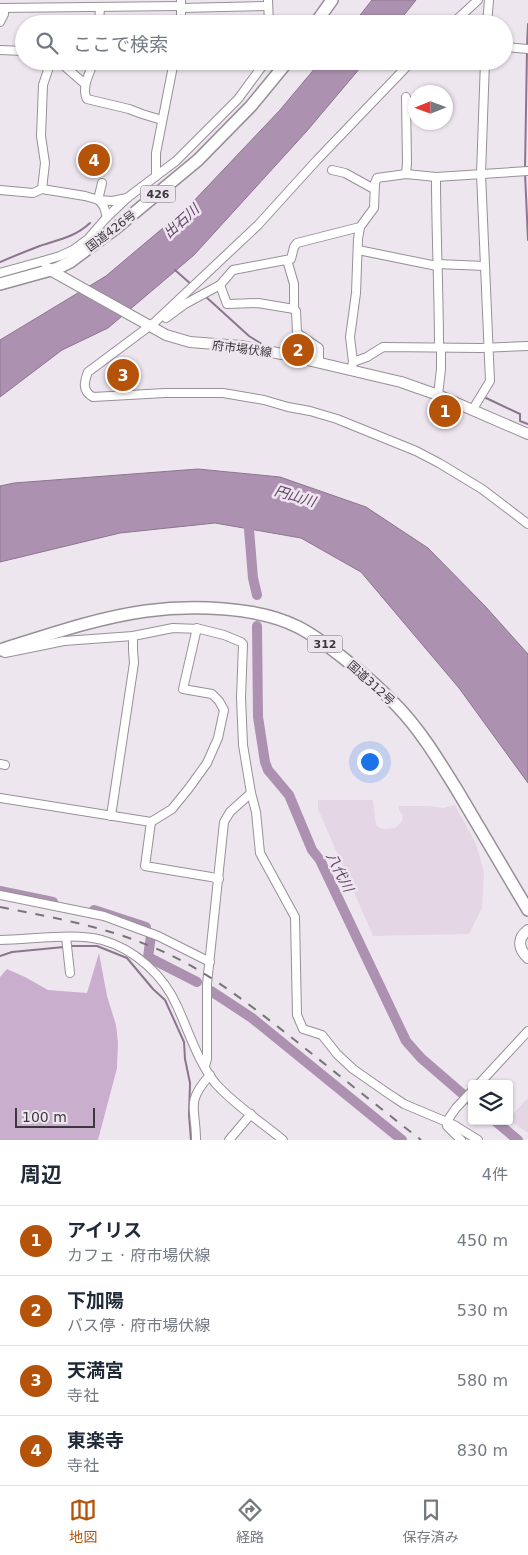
<!DOCTYPE html>
<html lang="ja">
<meta charset="utf-8">
<style>
:root{--surface:#fff;--page:#f6f6f7;--text:#1f2937;--muted:#747a83;--line:#e0e1e3;--accent:#b45309}
body{margin:0;font-family:"DejaVu Sans","Noto Sans JP",sans-serif;background:var(--page);color:var(--text)}
.controls{position:absolute;right:15px;bottom:15px;display:grid;overflow:hidden;border-radius:5px;box-shadow:0 1px 4px #0004}
.controls button{width:45px;height:45px;display:grid;place-items:center;padding:0;border:0;border-bottom:1px solid var(--line);background:var(--surface);color:var(--text);font:25px sans-serif}
.compass{position:absolute;left:408px;top:85px;width:45px;height:45px;border-radius:50%;background:var(--surface);box-shadow:0 1px 4px #0004;rotate:269deg}
.scale{position:absolute;left:15px;bottom:12px;width:80px;box-sizing:border-box;padding-left:5px;border:2px solid #3b383b;border-top:0;font-size:14px;line-height:18px;white-space:nowrap;color:#3b383b;-webkit-text-stroke:4px #eee6ef;paint-order:stroke}
.you{position:absolute;left:369px;top:761px;width:18px;height:18px;margin:-12px;border:4px solid #fff;border-radius:50%;background:#1a73e8;box-shadow:0 0 0 8px #1a73e833}
.badge{display:grid;place-items:center;width:32px;height:32px;border-radius:50%;background:var(--accent);color:#fff;font-size:16px;font-weight:700}
.pin{position:absolute;translate:-50% -50%;border:2px solid #fff;box-shadow:0 1px 5px #0006}
.list{margin:0;padding:0;list-style:none}
h2{display:flex;justify-content:space-between;align-items:center;height:65px;margin:0;padding:0 20px;font-size:21px}
h2 small{font-size:16px;font-weight:400;color:var(--muted)}
.list li{display:grid;grid-template-columns:32px 1fr auto;gap:15px;align-items:center;box-sizing:border-box;height:70px;padding:0 20px;border-top:1px solid var(--line)}
.list b{display:block;font-size:19px;white-space:nowrap}
.list p{margin:0;font-size:16px;white-space:nowrap;color:var(--muted)}
.list em{font-size:16px;font-style:normal;color:var(--muted)}
.icon{flex:none;width:28px;height:28px;fill:none;stroke:currentColor;stroke-width:2;stroke-linecap:round;stroke-linejoin:round}
.map{position:relative;flex:none;width:528px;height:1140px;overflow:hidden}
.search{position:absolute;background:var(--surface);box-shadow:0 1px 4px #0004;left:15px;right:15px;top:15px;height:55px;display:flex;align-items:center;gap:12px;box-sizing:border-box;padding:0 18px;border-radius:28px;color:var(--muted);font-size:19px}
.sheet{height:345px;background:var(--surface)}
nav{display:flex;justify-content:space-around;align-items:center;box-sizing:border-box;height:70px;border-top:1px solid var(--line);background:var(--surface);font-size:14px;color:var(--muted)}
nav a{display:grid;justify-items:center;gap:2px}
nav .on{color:var(--accent)}
.map>svg:first-child{display:block}
.built{fill:#e4d6e5}
.forest{fill:#caaece}
.water{fill:#ad91b0;stroke:#8b768d}
.lines{fill:none;stroke-linecap:round;stroke-linejoin:round}
.stream{stroke:#8b768d;stroke-width:2}
.river{stroke:#ad91b0;stroke-width:10}
.minor-casing{stroke:#989098;stroke-width:10}
.major-casing{stroke:#989098;stroke-width:12}
.highway-casing{stroke:#989098;stroke-width:14}
.minor{stroke:#fff;stroke-width:8}
.major{stroke:#fff;stroke-width:10}
.highway{stroke:#fff;stroke-width:11}
.rail{stroke:#787479;stroke-width:2;stroke-dasharray:9 9;stroke-linecap:butt}
.labels{text-anchor:middle;stroke-width:5;stroke-linejoin:round;paint-order:stroke}
.shield{fill:#eee6ef;stroke:#716c71;stroke-width:1}
.shield-label{font-size:11px;font-weight:bold;fill:#3b383b}
.street-label{font-size:12px;fill:#3b383b;stroke:#eee6ef}
.water-label{font-size:14px;font-style:italic;fill:#653f6a;stroke:#eee6ef}
</style>
<div class="map">
<svg width="528" height="1140" viewBox="0 0 528 1140">
<rect width="100%" height="100%" fill="#eee6ef"/>
<g class="built">
<polygon points="318,800 373,800 376,825 382,829 395,828 402,821 403,815 399,810 399,806 429,806 443,808 455,805 476,844 484,872 482,908 469,934 373,936 318,809"/>
<polygon points="528,1098 528,1133 509,1120 509,1118"/>
</g>
<polygon class="forest" points="99,953 107,996 116,1025 118,1042 117,1068 98,1140 0,1140 0,977 7,969 25,977 48,990 87,993"/>
<g class="water">
<polygon points="372,0 416,0 397,24 353,24"/>
<polygon points="321,61 366,61 306,132 194,255 108,328 62,350 0,397 0,340 106,276 189,206 280,110"/>
<polygon points="198,469 280,477 366,507 428,548 485,606 528,654 528,783 459,688 361,572 301,538 215,523 120,533 0,562 0,486 14,483"/>
</g>
<g class="lines">
<g class="stream">
<polyline points="527,46 528,24"/>
<polyline points="525,168 527,50"/>
<polyline points="525,173 528,240"/>
<path d="M0,262C12,257 24,252 37,247C56,240 74,238 90,223"/>
<polyline points="175,270 192,285"/>
<polyline points="205,296 249,336 265,346"/>
<polyline points="484,397 520,414 520,421 528,424"/>
<polyline points="69,946 97,946 127,958 153,989 165,1000 184,1042 185,1059 190,1083 189,1115 191,1140"/>
<polyline points="0,956 12,952 64,947"/>
</g>
<g class="river">
<polyline points="248,517 253,578 257,595"/>
<polyline points="257,626 258,717 265,762 268,770 289,795 312,850 320,860 406,1041 421,1058 472,1102"/>
<polyline points="0,891 53,902"/>
<polyline points="94,910 146,927"/>
<polyline points="151,936 148,957 197,982"/>
<polyline points="211,991 252,1018 402,1140"/>
<polyline points="495,1121 518,1140"/>
</g>
<defs>
<g id="minor">
<polyline points="181,0 181,24"/>
<polyline points="268,0 269,24"/>
<polyline points="0,8 181,6"/>
<polyline points="181,8 268,6"/>
<polyline points="0,22 4,14 4,8"/>
<polyline points="99,24 100,7"/>
<polyline points="452,24 478,0"/>
<polyline points="487,24 489,0"/>
<polyline points="504,47 528,49"/>
<polyline points="0,50 24,51"/>
<polyline points="54,61 62,64 85,84"/>
<path d="M94,61C90,73 81,87 87,99L129,109L142,114L162,120"/>
<path d="M412,61L317,160L258,225L155,322L88,372C84,382 82,391 93,397L165,393H223L264,400L288,407L310,411L337,419L416,451L439,463L482,489L528,524"/>
<polyline points="332,170 345,173 374,189"/>
<polyline points="406,174 407,163 406,97"/>
<polyline points="156,176 156,153 174,61"/>
<path d="M436,177C436,234 439,291 439,347"/>
<polyline points="42,189 45,163 41,136 43,85 51,61"/>
<polyline points="0,190 33,193 42,189 85,196 99,200 104,207 107,217"/>
<polyline points="98,200 102,183"/>
<polyline points="99,200 112,201 127,198"/>
<polyline points="358,250 437,266"/>
<polyline points="287,260 294,284 294,309 296,311 297,333 319,348 319,363"/>
<polyline points="437,264 485,266"/>
<polyline points="50,270 43,261 60,256 73,250 88,239 107,217 127,198 176,161 238,99 266,61"/>
<polyline points="0,273 43,261"/>
<polyline points="220,285 227,304 258,303 294,309"/>
<polyline points="166,318 185,304 220,285 233,270 291,259 294,247 297,243 360,227"/>
<polyline points="353,362 367,357 383,347 481,348 528,346"/>
<polyline points="351,370 353,362 350,337 356,293 358,239 360,227 374,208 375,183 377,178 406,174 436,177 528,171"/>
<polyline points="438,395 441,369 441,348"/>
<polyline points="473,409 490,381 481,174 485,61"/>
<polyline points="5,653 64,641 133,636 173,628 200,629 224,635 241,642 243,644 241,698 243,745 251,793 256,812 260,853 295,917 297,1015 303,1029 322,1035 337,1054 353,1069 386,1092 404,1104 454,1125 478,1140"/>
<polyline points="0,764 5,765"/>
<polyline points="0,798 151,822 145,866 211,877 219,879"/>
<polyline points="111,816 134,663 133,650 133,636"/>
<polyline points="151,822 172,809 189,788 207,763 218,738 224,710 219,701 212,694 183,689 197,628"/>
<polyline points="0,895 104,916 158,936 210,962"/>
<polyline points="66,937 70,973"/>
<path d="M0,940C30,940 74,932 102,940C135,949 164,976 177,1006C189,1032 198,1062 216,1084C235,1105 261,1122 283,1140"/>
<polyline points="205,1066 207,1059 207,984 224,822 230,812 251,793"/>
<polyline points="479,1084 528,1031"/>
<polyline points="447,1121 456,1108 472,1091"/>
<polyline points="447,1121 447,1126 461,1140"/>
<path d="M196,1140C196,1107 185,1103 210,1075"/>
<polyline points="229,1140 251,1114"/>
</g>
<g id="major">
<polyline points="50,270 166,335 190,342 241,346 282,354 401,382 438,395 528,434"/>
<path d="M528,930C517,938 518,949 528,958"/>
</g>
<g id="highway">
<polyline points="315,24 332,0"/>
<polyline points="0,284 58,268 70,262 116,228 198,160 251,106 288,61"/>
<path d="M0,650C48,635 96,618 146,611C190,605 257,606 298,627C316,636 332,649 347,661C365,675 382,690 398,707C421,731 439,761 457,790C481,830 504,870 528,910"/>
</g>
</defs>
<use href="#minor" class="minor-casing"/>
<use href="#major" class="major-casing"/>
<use href="#highway" class="highway-casing"/>
<use href="#minor" class="minor"/>
<use href="#major" class="major"/>
<use href="#highway" class="highway"/>
<path class="rail" d="M0,907C51,917 102,926 150,946C205,968 250,1005 296,1041C337,1074 379,1107 421,1140"/>
</g>
<g class="labels">
<g class="shield">
<rect x="140.5" y="185.5" width="35" height="17" rx="4"/>
<rect x="307.5" y="635.5" width="35" height="17" rx="4"/>
</g>
<g class="shield-label">
<text x="158" y="198">426</text>
<text x="325" y="648">312</text>
</g>
<g class="street-label">
<text transform="translate(111 231) rotate(-37)" y="4">国道426号</text>
<text transform="translate(242 349) rotate(7)" y="4">府市場伏線</text>
<text transform="translate(371 683) rotate(42)" y="4">国道312号</text>
</g>
<g class="water-label">
<text transform="translate(181 221) rotate(-42)" y="5">出石川</text>
<text transform="translate(295 496) rotate(17)" y="5">円山川</text>
<text transform="translate(340 872) rotate(63)" y="5">八代川</text>
</g>
</g>
</svg>
<div class="controls">
<button><svg class="icon" aria-label="layers" viewBox="0 0 24 24"><path d="M12 4l9 5-9 5-9-5zM3 14l9 5 9-5"/></svg></button>
</div>
<svg class="compass" viewBox="-18 -18 36 36"><path d="M0-13l5 13h-10z" fill="#e53935"/><path d="M0 13l5-13h-10z" fill="#747a83"/></svg>
<div class="scale">100 m</div>
<div class="you"></div>
<div class="pin badge" style="left:445px;top:411px">1</div>
<div class="pin badge" style="left:298px;top:350px">2</div>
<div class="pin badge" style="left:123px;top:375px">3</div>
<div class="pin badge" style="left:94px;top:160px">4</div>
<div class="search"><svg class="icon" aria-label="search" viewBox="0 0 24 24"><circle cx="10" cy="10" r="6"/><path d="M15 15l6 6"/></svg>ここで検索</div>
</div>
<section class="sheet">
<h2>周辺<small>4件</small></h2>
<ul class="list">
<li><span class="badge">1</span><div><b>アイリス</b><p>カフェ · 府市場伏線</p></div><em>450 m</em></li>
<li><span class="badge">2</span><div><b>下加陽</b><p>バス停 · 府市場伏線</p></div><em>530 m</em></li>
<li><span class="badge">3</span><div><b>天満宮</b><p>寺社</p></div><em>580 m</em></li>
<li><span class="badge">4</span><div><b>東楽寺</b><p>寺社</p></div><em>830 m</em></li>
</ul>
</section>
<nav>
<a class="on"><svg class="icon" aria-label="map" viewBox="0 0 24 24"><path d="M3 6l6-2 6 2 6-2v14l-6 2-6-2-6 2zM9 4v14M15 6v14"/></svg>地図</a>
<a><svg class="icon" aria-label="directions" viewBox="0 0 24 24"><path d="M12 3l9 9-9 9-9-9zM9 14v-3h6M13 9l2 2-2 2"/></svg>経路</a>
<a><svg class="icon" aria-label="saved" viewBox="0 0 24 24"><path d="M7 4h10v16l-5-4-5 4z"/></svg>保存済み</a>
</nav>
